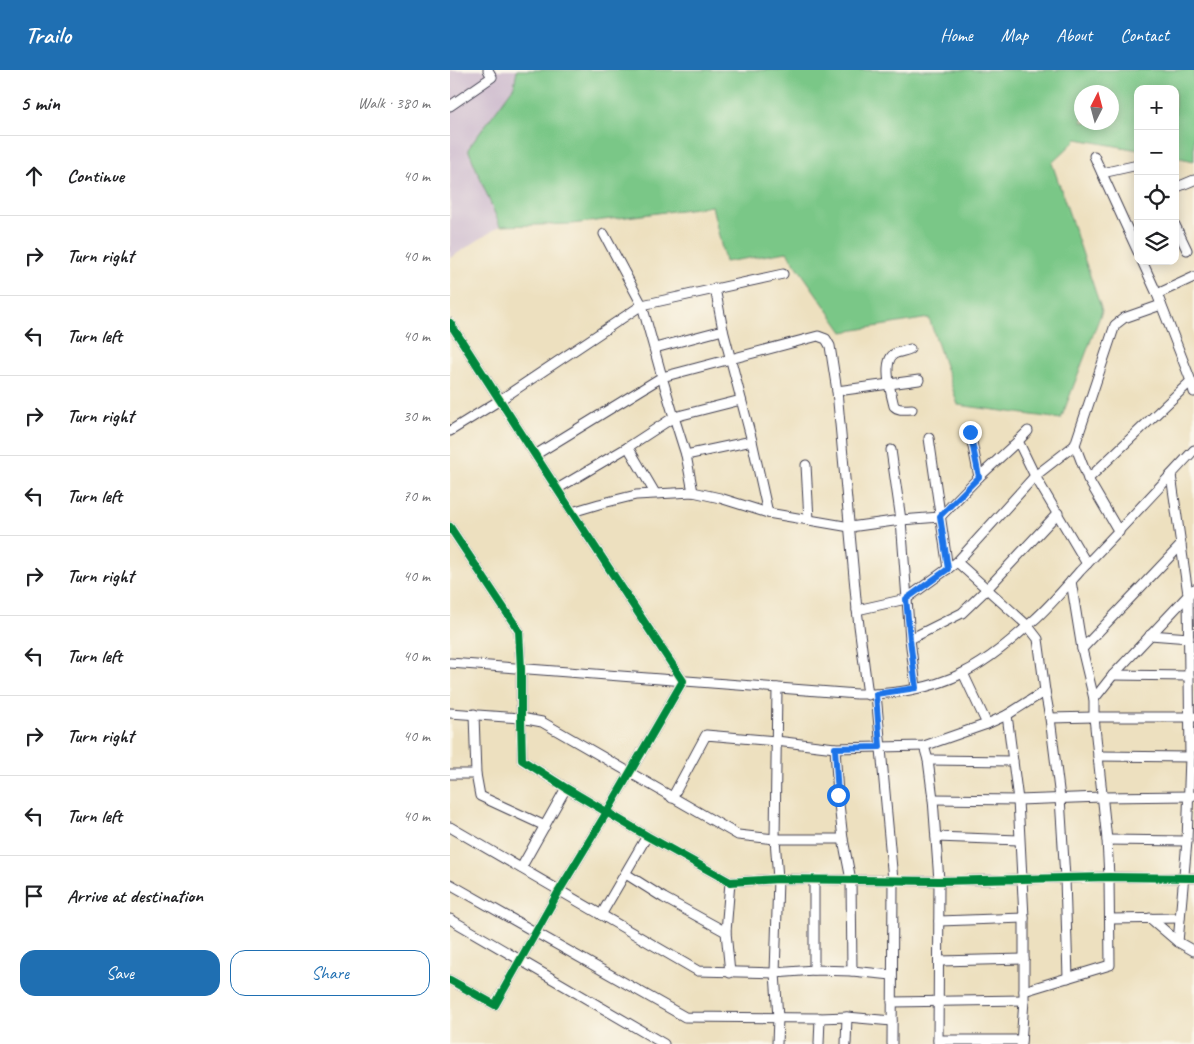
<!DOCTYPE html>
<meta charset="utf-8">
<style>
:root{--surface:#fff;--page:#f6f6f6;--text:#202124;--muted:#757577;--line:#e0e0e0;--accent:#1f6fb2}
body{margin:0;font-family:Caveat,sans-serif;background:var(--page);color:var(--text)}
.controls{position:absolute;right:15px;top:15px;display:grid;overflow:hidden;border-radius:10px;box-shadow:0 2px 12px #0003}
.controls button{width:45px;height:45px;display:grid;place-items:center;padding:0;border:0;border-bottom:1px solid var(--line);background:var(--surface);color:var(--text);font:25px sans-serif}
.compass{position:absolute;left:624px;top:15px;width:45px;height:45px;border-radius:50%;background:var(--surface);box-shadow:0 2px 12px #0003;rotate:6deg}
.stop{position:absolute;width:15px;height:15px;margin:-11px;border:4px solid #1a73e8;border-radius:50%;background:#fff}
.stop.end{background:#1a73e8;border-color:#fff;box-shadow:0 1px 5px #0008}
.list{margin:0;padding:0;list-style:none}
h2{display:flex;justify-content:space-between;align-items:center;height:65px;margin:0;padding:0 20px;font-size:21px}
h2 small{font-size:16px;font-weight:400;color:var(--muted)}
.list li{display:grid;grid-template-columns:32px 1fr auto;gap:15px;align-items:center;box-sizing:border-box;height:80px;padding:0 20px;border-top:1px solid var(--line)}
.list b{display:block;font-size:19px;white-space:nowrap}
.list em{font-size:16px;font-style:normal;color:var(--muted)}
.actions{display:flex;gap:10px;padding:15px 20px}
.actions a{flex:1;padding:11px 0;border:1px solid var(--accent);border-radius:15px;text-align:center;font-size:18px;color:var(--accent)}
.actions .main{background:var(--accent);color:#fff}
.icon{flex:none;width:28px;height:28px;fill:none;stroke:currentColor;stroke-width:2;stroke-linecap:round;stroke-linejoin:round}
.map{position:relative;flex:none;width:744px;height:974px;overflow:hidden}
header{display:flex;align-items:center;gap:30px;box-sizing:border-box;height:70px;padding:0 25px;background:var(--accent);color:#fff}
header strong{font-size:24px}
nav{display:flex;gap:28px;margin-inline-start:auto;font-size:18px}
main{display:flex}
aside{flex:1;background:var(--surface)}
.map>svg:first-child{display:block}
.industrial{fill:#cfbdcf}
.green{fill:#7ac787;stroke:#4e7461;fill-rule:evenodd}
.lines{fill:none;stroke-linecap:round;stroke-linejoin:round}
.minor-casing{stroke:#403e4f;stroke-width:11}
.minor{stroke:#fff;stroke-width:9}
.cycleway-casing{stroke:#fbf7ec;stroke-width:11}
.cycleway{stroke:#00873e;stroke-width:8}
.route{stroke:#1a73e8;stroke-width:6}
</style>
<header>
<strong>Trailo</strong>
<nav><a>Home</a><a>Map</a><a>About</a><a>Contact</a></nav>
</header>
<main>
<aside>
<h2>5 min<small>Walk · 380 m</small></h2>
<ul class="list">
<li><svg class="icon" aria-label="ahead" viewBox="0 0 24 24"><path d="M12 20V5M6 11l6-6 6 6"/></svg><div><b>Continue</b></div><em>40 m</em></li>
<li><svg class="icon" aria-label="right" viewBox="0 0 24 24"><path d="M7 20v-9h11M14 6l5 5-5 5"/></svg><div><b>Turn right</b></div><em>40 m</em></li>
<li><svg class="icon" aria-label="left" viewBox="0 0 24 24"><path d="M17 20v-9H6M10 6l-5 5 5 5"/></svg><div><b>Turn left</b></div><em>40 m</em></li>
<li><svg class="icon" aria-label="right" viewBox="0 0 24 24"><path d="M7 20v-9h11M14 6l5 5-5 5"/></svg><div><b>Turn right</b></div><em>30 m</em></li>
<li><svg class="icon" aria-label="left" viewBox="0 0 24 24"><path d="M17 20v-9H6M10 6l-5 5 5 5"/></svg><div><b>Turn left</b></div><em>70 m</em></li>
<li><svg class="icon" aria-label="right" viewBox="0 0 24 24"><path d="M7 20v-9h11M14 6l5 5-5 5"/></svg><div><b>Turn right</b></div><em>40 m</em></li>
<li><svg class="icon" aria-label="left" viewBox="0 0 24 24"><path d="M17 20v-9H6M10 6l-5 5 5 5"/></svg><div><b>Turn left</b></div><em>40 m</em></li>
<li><svg class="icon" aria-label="right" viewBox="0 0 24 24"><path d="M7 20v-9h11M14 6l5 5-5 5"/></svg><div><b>Turn right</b></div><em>40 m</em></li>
<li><svg class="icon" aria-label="left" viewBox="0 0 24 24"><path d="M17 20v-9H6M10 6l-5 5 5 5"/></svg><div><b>Turn left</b></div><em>40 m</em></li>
<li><svg class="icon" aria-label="arrive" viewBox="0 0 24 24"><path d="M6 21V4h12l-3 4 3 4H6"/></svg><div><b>Arrive at destination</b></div></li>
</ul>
<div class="actions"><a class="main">Save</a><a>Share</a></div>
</aside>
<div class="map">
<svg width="744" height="974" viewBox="0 0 744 974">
<rect width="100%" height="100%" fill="#fbf7ec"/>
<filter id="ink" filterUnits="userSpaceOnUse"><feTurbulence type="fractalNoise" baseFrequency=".02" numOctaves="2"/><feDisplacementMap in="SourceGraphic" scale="10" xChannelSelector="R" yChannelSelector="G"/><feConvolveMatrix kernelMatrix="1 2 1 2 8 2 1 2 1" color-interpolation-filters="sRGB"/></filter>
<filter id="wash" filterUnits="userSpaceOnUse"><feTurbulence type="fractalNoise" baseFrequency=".0096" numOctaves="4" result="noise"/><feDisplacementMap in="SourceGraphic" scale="20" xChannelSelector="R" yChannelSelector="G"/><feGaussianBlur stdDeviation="1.12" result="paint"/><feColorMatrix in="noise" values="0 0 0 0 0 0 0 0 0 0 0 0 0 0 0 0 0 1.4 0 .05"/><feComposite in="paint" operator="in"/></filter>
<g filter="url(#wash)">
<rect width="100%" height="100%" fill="#ede0bf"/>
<polygon class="industrial" points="0,0 67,0 64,16 18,79 50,156 0,188"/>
<path class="green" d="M67,0H744V91L725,87V19H688V80L627,69L602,93L652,241L611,349L508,335L479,248L393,262L337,182L275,192L262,136L122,154L50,156L18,79L64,16ZM632,22H662V52H632Z"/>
</g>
<g filter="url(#ink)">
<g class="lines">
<defs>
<g id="minor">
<polyline points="0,36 42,7 38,0"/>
<polyline points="644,86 688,182"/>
<polyline points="652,103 688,95"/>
<polyline points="725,118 744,110"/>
<polyline points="725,155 737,180"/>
<polyline points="692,191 707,224 741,311"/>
<polyline points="265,218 273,260 302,371 318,443"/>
<polyline points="707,224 744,207"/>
<polyline points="0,253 122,442 233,611 157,742 109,821 45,935 0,910"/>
<polyline points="205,278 273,260"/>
<path d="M460,279C455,281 448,282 444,284C432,292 441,324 444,336C449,341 456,339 462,339"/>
<polyline points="387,321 469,310"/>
<polyline points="0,361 50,330 192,235 333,204"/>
<polyline points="520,362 529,407"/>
<polyline points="479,368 498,499"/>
<polyline points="568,371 585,406 637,494"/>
<polyline points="625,375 665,255 674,248 711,235"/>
<polyline points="441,380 451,450 460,569 466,618"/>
<polyline points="85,385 212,307 192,235 154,164"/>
<polyline points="236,385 302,371"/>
<polyline points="356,395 359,450"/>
<polyline points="721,405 738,524 740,687 737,771 728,872"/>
<polyline points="638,409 741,311 744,322"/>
<polyline points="107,419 178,377"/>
<polyline points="243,422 236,385 224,347 212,307 368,266 376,269 380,276 387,321 407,540 418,625"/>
<polyline points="205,423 178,377 224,347 291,330"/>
<polyline points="122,442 149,434 186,425 243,422 270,428 318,443 400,457 451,450 490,447 529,407 568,371 578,361"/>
<polyline points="0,457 69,561 71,599 71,648 72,690 116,718 197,766 280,812 328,809 489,811 659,807 744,808"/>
<polyline points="507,492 578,556 588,569 595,621 600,648 610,728 615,808 618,908"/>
<polyline points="407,540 456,529 507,492 585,406 625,375 638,409 669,462"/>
<polyline points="700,565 739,568"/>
<polyline points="460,569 512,543 537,519 608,443"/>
<polyline points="632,579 731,475"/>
<path d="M0,593L407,624C442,625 481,619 513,603C539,590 562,570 583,551C600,536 615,518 630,501C669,461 706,421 744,380"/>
<polyline points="513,603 537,654"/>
<polyline points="663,605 739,606"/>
<polyline points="327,618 325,769 328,809 325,903 328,948 327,974"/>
<polyline points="426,624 443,810 442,974"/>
<polyline points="644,629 663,605 744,519"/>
<polyline points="0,643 71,648 92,652 288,765 325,769 393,769"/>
<polyline points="24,644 26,704 30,726 95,756"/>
<polyline points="557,645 568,730 574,848 574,930 571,974"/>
<polyline points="600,648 644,647 744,647"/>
<polyline points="474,676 478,690 483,729 489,811 488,974"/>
<polyline points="648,686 740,687"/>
<polyline points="478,690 563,691"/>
<polyline points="0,704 26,704"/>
<polyline points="222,728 256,665 326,671 385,678"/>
<polyline points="483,729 568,730 652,727 742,726"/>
<polyline points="0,757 248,901 325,903 364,900 402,901 442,905"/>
<polyline points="486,767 569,770"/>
<polyline points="657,770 737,771"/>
<polyline points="71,798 116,718"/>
<polyline points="176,804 214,828 276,862"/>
<polyline points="0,814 235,947 370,948 397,947 442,951"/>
<polyline points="151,845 197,766"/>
<polyline points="700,848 728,872 744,881"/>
<polyline points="0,849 214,974"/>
<polyline points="660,849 730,848"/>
<polyline points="489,851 574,848"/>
<polyline points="489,891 574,889"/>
<polyline points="364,900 364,810"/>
<polyline points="402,901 401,810 393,769 388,725 385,678 474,676 537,654 557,645 595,621"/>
<polyline points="280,903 276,862 280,812"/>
<polyline points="574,921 660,895 659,807 657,770 648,686 644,647 644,629 632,579 621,511"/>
<polyline points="442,932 574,930"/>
<polyline points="488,970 571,970"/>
<polyline points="369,974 370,948"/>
<polyline points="396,974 397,947"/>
</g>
</defs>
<use href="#minor" class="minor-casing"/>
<use href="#minor" class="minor"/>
<defs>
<g id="cycleway">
<polyline points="0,253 122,442 233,611 157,742 109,821 45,935 0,910"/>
<polyline points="0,457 69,561 71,599 71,648 72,690 116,718 197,766 280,812 328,809 489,811 659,807 744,808"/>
</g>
</defs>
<use href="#cycleway" class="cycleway-casing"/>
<use href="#cycleway" class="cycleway"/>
</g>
</g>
<g class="lines" filter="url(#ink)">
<polyline class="route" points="388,725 385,678 430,677 426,624 466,618 460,569 456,529 498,499 490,446 529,407 520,362"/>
</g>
</svg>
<div class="controls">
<button>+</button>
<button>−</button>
<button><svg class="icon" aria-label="locate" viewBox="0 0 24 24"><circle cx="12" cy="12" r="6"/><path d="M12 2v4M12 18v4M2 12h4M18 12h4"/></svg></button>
<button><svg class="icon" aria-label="layers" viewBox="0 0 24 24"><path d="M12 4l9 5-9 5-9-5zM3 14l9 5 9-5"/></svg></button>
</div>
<svg class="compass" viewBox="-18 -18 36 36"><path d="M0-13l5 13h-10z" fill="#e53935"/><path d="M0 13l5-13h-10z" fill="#757577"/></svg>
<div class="stop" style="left:388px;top:725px"></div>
<div class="stop end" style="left:520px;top:362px"></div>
</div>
</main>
